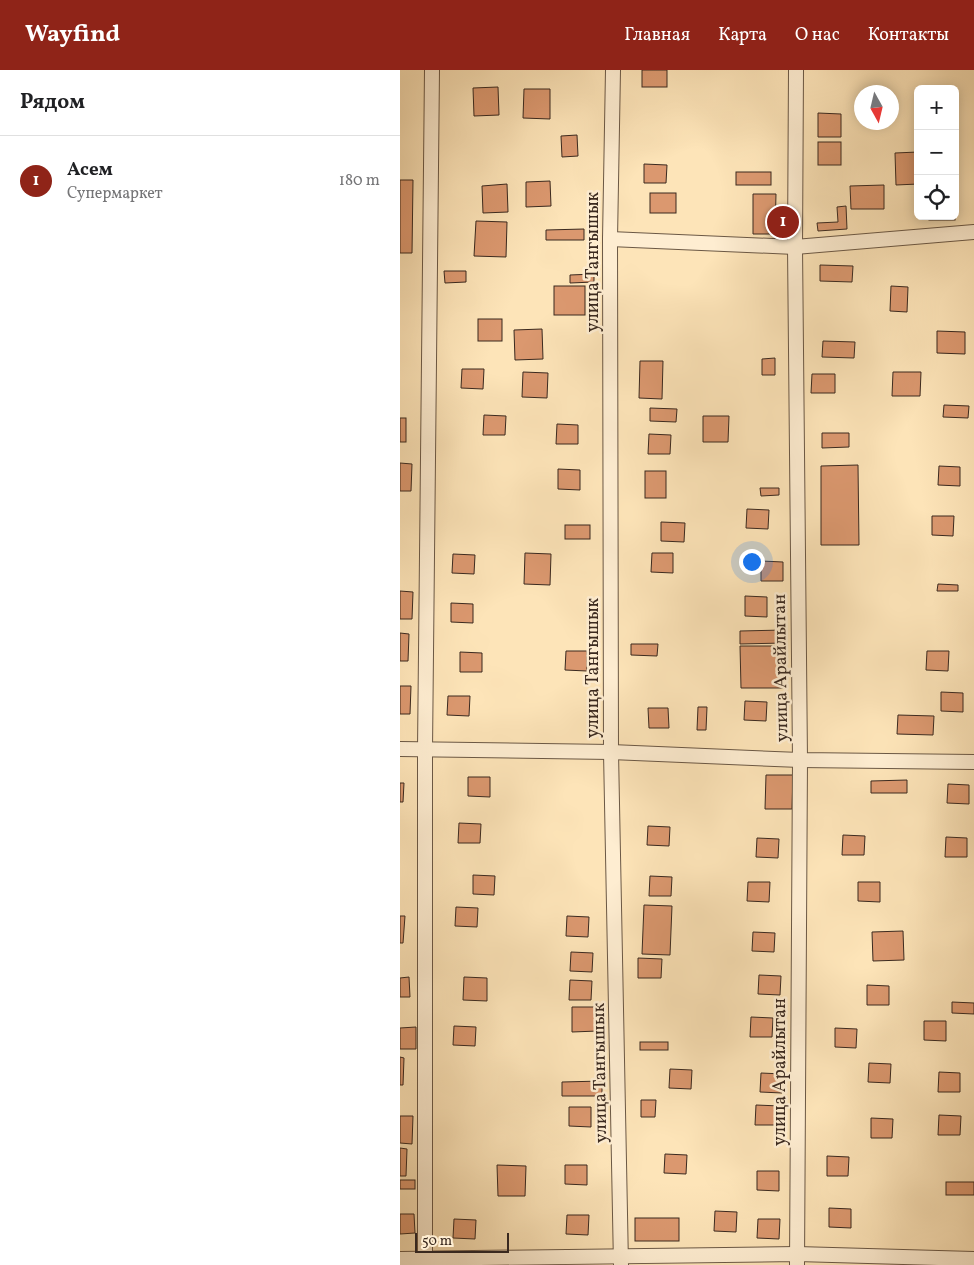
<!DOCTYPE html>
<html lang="ru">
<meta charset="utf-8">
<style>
:root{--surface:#fff;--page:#f2f2f2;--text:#202124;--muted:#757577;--line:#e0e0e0;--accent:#8f2418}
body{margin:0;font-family:Vollkorn,serif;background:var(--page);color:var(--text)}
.controls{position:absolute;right:15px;top:15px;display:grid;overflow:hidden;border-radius:8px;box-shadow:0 2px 12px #0003}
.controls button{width:45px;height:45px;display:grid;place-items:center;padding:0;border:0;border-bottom:1px solid var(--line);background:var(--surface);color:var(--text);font:25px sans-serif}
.compass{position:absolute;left:454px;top:15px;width:45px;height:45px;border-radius:50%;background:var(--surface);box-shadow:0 2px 12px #0003;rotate:172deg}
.scale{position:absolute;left:15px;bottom:12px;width:94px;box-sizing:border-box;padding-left:5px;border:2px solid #3a291f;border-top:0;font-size:14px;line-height:18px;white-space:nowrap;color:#3a291f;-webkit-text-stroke:4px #feedd1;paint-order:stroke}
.you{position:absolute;left:351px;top:491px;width:18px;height:18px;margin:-12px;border:4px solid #fff;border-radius:50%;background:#1a73e8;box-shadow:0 0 0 8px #1a73e833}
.badge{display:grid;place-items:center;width:32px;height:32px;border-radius:50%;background:var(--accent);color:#fff;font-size:16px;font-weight:700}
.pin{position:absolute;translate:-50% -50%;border:2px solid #fff;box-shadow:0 1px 5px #0006}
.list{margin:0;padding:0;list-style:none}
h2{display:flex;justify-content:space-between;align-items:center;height:65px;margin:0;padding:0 20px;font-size:21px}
h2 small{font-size:16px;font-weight:400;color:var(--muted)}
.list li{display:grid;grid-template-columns:32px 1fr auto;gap:15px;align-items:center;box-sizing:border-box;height:90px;padding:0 20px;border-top:1px solid var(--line)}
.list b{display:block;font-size:19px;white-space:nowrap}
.list p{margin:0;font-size:16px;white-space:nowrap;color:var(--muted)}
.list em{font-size:16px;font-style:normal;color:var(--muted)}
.icon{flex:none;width:28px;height:28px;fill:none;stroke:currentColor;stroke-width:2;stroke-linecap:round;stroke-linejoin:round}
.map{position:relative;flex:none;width:574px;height:1195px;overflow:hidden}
header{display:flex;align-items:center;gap:30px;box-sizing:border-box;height:70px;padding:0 25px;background:var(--accent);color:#fff}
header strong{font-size:24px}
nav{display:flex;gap:28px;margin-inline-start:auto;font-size:18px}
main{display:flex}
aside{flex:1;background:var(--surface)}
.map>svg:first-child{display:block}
.building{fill:#db986f;stroke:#3a291f}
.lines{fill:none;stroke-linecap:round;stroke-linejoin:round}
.minor-casing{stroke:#6b5845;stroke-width:16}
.minor{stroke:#feedd1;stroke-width:14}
.labels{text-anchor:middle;stroke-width:5;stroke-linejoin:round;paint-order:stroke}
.street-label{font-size:18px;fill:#3a291f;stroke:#feedd1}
</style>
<header>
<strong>Wayfind</strong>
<nav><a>Главная</a><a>Карта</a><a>О нас</a><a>Контакты</a></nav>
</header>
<main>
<aside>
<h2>Рядом<small></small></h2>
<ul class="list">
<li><span class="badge">1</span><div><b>Асем</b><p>Супермаркет</p></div><em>180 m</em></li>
</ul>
</aside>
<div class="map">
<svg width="574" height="1195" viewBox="0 0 574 1195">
<rect width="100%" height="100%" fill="#fde4b8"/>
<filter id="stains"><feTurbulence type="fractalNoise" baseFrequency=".004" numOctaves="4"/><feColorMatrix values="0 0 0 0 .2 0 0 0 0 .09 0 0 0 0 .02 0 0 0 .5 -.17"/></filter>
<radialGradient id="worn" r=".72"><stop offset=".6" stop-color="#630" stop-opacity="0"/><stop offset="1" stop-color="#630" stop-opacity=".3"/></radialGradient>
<g class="building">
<rect x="242" y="0" width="25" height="17"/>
<polygon points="98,17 99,45 74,46 73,18"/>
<polygon points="124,19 150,19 150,49 123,48"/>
<polygon points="418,43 441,44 441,67 418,67"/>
<polygon points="177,65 178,86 162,87 161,66"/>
<rect x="418" y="72" width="23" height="23"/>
<polygon points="518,82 518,114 496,115 495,83"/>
<polygon points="244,94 267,95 266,113 244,113"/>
<rect x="336" y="102" width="35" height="13"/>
<polygon points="0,110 13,110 12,183 0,183"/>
<polygon points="150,111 151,136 126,137 126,112"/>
<polygon points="107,114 108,142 83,143 82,116"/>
<polygon points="484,115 484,139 451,139 450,116"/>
<rect x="250" y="123" width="26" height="20"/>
<polygon points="353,124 376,124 375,164 353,164"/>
<polygon points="446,136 447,159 418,161 417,153 438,152 437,137"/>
<rect x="529" y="146" width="26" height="4"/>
<polygon points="76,151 107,152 106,187 74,186"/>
<polygon points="184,159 184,170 146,170 146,160"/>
<polygon points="420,195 453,196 452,212 420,211"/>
<polygon points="44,201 66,201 66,212 45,213"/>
<polygon points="194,204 194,212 170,213 170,205"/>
<rect x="154" y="216" width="31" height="29"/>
<polygon points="491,216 508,217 507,242 490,241"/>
<rect x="78" y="249" width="24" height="22"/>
<polygon points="142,259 143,289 115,290 114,260"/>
<polygon points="537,261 565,262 565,284 537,283"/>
<polygon points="423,271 455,272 454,288 422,287"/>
<polygon points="375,288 375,305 362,305 362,289"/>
<polygon points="240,291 263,291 262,329 239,328"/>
<polygon points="62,299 84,299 83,319 61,318"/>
<polygon points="123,302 148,303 147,328 122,327"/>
<polygon points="493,302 521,302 520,326 492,326"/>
<polygon points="412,304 435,304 435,323 411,323"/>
<polygon points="544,335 569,336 568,348 543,347"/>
<polygon points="250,338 277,339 276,352 250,351"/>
<polygon points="84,345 106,346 105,365 83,365"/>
<polygon points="303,346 329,346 328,372 303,372"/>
<rect x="0" y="348" width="6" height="24"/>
<polygon points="157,354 178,355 178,374 156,374"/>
<polygon points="422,363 449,363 449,377 422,378"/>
<polygon points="249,364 271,365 270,384 248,384"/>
<polygon points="0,393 12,394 11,421 0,421"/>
<polygon points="458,395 459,475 421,475 421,396"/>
<polygon points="539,396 560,397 560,416 538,415"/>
<polygon points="158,399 180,400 180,420 158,419"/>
<rect x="245" y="401" width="21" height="27"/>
<polygon points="360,418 379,418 379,425 361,426"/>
<polygon points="347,439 369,440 368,459 346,458"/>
<polygon points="532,446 554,446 553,466 532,465"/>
<polygon points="261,452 285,453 284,472 261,471"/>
<rect x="165" y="455" width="25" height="14"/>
<polygon points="125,483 151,484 150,515 124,514"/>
<polygon points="252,483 273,483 273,503 251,502"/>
<polygon points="53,484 75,485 74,504 52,503"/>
<polygon points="361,491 383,492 383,511 361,511"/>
<polygon points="538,514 558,515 558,521 537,521"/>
<polygon points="0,521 13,522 12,549 0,549"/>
<polygon points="345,526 367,527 367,547 345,546"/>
<polygon points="51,533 73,534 73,553 51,552"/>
<polygon points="384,560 384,573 340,574 340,561"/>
<polygon points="0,563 9,564 8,591 0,591"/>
<polygon points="231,574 258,574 257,586 231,585"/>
<polygon points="340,576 384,576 385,618 341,618"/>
<polygon points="166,581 187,581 187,601 165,600"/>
<polygon points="527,581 549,581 548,601 526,600"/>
<polygon points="60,582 82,583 82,602 60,602"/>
<polygon points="0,616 11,616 10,644 0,644"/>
<polygon points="541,622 563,623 563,642 541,641"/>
<polygon points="48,626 70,626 69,646 47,645"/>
<polygon points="345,631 367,632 366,651 344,650"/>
<polygon points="298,637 307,637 306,660 297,660"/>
<polygon points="248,638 268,638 269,658 249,658"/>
<polygon points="498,645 534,646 533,665 497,664"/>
<polygon points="366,705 393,705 392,739 365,739"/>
<polygon points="68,707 90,707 90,727 68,726"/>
<polygon points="507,710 507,723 471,723 471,711"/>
<polygon points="0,713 4,713 3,732 0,732"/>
<polygon points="548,714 569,715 569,734 547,733"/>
<polygon points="59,753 81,754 80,773 58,773"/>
<polygon points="248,756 270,757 269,776 247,775"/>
<polygon points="443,765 465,766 464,785 442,785"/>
<polygon points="546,767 567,768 567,787 545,787"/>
<polygon points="357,768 379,769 378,788 356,787"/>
<polygon points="73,805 95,806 94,825 73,824"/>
<polygon points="250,806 272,807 271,826 249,826"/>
<polygon points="348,812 370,812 369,832 347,831"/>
<polygon points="458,812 480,812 480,832 458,831"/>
<polygon points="244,835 272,836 270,885 242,884"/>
<polygon points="56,837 78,838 77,857 55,856"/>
<polygon points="0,846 5,846 3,873 0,873"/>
<polygon points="167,846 189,847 188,867 166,866"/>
<polygon points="503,861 504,890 473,891 472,862"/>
<polygon points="353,862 375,863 374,882 352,881"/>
<polygon points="171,882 193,883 192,902 170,901"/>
<polygon points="238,888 262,889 261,908 238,908"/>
<polygon points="359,905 381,906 380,925 358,924"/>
<polygon points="9,907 10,927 0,927 0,908"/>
<polygon points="64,907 87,908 87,931 63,930"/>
<polygon points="170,910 192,911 191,930 169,930"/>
<polygon points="467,915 489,916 489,935 467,935"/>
<polygon points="552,932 574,933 574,944 552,943"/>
<polygon points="172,937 198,937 198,961 172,962"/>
<polygon points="351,947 373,948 372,967 350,967"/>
<polygon points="524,951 546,951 546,971 524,970"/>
<polygon points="54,956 76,957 75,976 53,975"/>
<polygon points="16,957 16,979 0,979 0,958"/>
<polygon points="435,958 457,959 456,978 435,977"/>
<rect x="240" y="972" width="28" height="8"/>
<polygon points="0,987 4,988 3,1015 0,1015"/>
<polygon points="469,993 491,994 490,1013 468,1012"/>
<polygon points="270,999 292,1000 291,1019 269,1018"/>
<polygon points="539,1002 560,1003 560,1022 538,1022"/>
<polygon points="361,1003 383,1004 382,1023 360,1022"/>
<polygon points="202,1011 202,1026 162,1026 162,1012"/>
<polygon points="241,1030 256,1030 255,1047 241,1047"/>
<polygon points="356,1035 380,1036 379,1055 355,1055"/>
<polygon points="169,1037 191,1037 191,1057 169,1056"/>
<polygon points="539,1045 561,1046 560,1065 538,1065"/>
<polygon points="0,1046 13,1046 12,1074 0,1073"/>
<polygon points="471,1048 493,1049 492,1068 471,1068"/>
<polygon points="0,1078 7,1079 6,1106 0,1106"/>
<polygon points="265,1084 287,1085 286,1104 264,1103"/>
<polygon points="427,1086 449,1087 448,1106 427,1106"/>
<polygon points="97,1095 126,1096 125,1126 98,1126"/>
<polygon points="165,1095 187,1095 187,1115 165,1114"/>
<polygon points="357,1101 379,1101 379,1121 357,1120"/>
<rect x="0" y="1110" width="15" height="9"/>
<rect x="546" y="1112" width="28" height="13"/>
<polygon points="429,1138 451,1139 451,1158 429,1157"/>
<polygon points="315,1141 337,1142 336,1162 314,1161"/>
<polygon points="0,1144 14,1144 15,1163 0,1164"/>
<polygon points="167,1145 189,1145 188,1165 166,1164"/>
<rect x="235" y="1148" width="44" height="23"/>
<polygon points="54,1149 76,1150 75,1169 53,1168"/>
<polygon points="358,1149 380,1149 379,1169 357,1168"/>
</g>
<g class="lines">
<defs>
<g id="minor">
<polyline points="213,0 210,169 211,682 221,1195"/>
<polyline points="396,0 395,177 400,690 397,1195"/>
<polyline points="210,169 395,177 574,162"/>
<polyline points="0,679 211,682 400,690 574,692"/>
<polyline points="0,1189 397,1184 574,1189"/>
<polyline points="25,1195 25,679 32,0"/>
</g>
</defs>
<use href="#minor" class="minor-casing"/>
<use href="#minor" class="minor"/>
</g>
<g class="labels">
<g class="street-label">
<text transform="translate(192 192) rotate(-90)" y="6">улица Тангышык</text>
<text transform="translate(192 598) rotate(-90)" y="6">улица Тангышык</text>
<text transform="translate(380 598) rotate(-91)" y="6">улица Арайлытан</text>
<text transform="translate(379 1002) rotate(-90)" y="6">улица Арайлытан</text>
<text transform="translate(199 1003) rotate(-91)" y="6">улица Тангышык</text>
</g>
</g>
<rect width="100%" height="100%" filter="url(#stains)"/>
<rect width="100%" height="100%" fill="url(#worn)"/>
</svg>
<div class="controls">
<button>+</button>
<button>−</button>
<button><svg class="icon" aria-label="locate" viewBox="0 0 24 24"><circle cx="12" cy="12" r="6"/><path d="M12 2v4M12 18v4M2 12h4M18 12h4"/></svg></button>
</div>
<svg class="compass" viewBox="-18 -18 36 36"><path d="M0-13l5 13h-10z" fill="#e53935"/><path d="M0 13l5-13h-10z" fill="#757577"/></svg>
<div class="scale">50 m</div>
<div class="you"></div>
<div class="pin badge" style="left:383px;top:152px">1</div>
</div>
</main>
